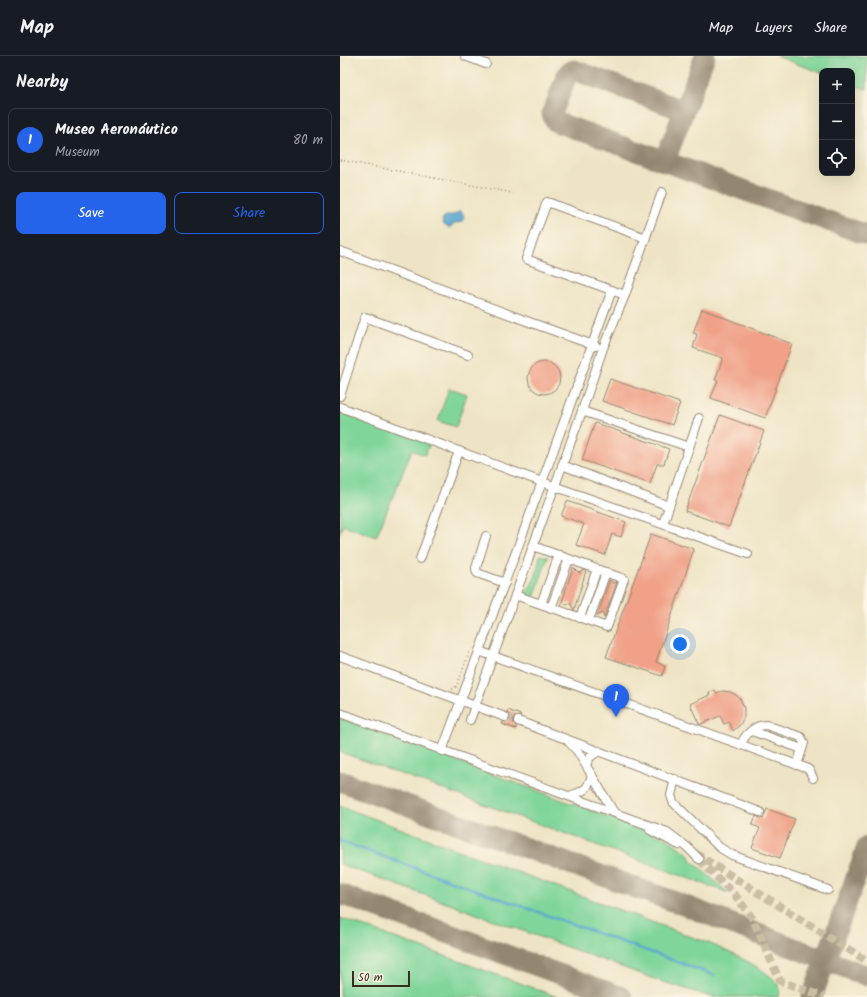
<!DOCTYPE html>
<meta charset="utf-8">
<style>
:root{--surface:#171b24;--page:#242831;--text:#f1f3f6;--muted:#9ea1a6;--line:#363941;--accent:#2563eb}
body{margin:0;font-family:Kalam,sans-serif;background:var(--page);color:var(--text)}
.controls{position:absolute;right:12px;top:12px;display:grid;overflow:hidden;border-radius:8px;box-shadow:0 4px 16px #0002}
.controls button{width:36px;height:36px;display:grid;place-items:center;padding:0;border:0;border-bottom:1px solid var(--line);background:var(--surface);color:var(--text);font:20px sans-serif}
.scale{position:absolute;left:12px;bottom:10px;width:58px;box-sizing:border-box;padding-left:4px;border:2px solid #3b2a1e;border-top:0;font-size:11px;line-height:14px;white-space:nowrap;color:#3b2a1e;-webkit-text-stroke:3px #fcf5e5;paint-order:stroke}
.you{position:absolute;left:340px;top:588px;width:14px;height:14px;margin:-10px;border:3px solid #fff;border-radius:50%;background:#1a73e8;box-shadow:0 0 0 6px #1a73e833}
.badge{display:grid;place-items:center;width:26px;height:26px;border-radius:50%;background:var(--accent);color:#fff;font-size:13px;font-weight:700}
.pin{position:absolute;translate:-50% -33px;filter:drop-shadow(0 1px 2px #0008)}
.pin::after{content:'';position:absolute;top:21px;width:14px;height:12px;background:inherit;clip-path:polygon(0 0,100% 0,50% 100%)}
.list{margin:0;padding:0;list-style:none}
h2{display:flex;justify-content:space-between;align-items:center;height:52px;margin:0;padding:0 16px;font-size:17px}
h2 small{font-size:13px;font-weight:400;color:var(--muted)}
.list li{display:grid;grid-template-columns:26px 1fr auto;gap:12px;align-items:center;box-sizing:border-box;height:64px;margin:0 8px 8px;padding:0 8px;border:1px solid var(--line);border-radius:8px}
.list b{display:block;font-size:15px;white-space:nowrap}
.list p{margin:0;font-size:13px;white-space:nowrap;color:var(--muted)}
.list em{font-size:13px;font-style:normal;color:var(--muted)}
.actions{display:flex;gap:8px;padding:12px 16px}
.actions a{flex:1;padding:9px 0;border:1px solid var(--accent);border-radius:8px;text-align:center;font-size:14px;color:var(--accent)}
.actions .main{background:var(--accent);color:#fff}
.icon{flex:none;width:22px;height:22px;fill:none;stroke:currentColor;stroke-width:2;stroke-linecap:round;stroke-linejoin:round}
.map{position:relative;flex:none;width:527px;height:941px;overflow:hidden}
header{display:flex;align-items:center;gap:24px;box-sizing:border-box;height:56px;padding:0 20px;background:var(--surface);border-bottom:1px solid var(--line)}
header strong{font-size:19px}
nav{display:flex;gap:22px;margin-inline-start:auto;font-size:14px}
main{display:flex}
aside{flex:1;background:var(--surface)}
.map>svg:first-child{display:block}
.green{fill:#80d69a;stroke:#5e805c}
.water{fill:#55a6d0;stroke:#486877}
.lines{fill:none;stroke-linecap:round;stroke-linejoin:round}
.stream{stroke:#55a6d0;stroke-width:2.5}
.taxiway{stroke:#948772;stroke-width:21}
.building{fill:#f0a188}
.minor-tunnel{stroke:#cabfa4;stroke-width:8;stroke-dasharray:8 4;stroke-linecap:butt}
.minor-casing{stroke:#948772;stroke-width:10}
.path{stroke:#948772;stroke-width:1.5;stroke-dasharray:1 3;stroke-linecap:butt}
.minor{stroke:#fff;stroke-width:8}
</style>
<header>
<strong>Map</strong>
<nav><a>Map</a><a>Layers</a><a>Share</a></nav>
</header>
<main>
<aside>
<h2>Nearby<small></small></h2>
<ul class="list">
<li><span class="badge">1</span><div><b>Museo Aeronáutico</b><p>Museum</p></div><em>80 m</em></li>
</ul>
<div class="actions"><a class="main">Save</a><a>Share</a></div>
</aside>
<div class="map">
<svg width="527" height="941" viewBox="0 0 527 941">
<rect width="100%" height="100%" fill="#fcf5e5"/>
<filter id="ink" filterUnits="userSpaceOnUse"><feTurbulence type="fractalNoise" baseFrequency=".025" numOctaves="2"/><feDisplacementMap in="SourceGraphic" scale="8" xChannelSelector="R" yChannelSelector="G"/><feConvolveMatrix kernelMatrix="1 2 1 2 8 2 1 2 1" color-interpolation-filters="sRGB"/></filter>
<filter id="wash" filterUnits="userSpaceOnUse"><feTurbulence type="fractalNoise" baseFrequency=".012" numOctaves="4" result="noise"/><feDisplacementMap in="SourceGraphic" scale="16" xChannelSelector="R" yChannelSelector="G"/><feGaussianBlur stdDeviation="0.9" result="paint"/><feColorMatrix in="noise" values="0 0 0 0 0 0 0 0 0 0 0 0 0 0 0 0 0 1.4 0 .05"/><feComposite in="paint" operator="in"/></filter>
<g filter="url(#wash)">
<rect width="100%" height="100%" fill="#eee4c5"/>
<g class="green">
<polygon points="436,0 527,0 527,33 512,28 512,15 482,15 482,17"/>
<polygon points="109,332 127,338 116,371 98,365"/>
<polygon points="0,356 90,387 85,399 72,394 36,481 3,469 0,477"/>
<polygon points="200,499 208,501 194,541 186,538 196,520"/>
<polygon points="0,662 328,783 347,797 353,806 389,837 0,696"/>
<path d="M0,750L371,888C388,896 430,914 438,929C440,933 440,936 439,941H372L320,925L0,808Z"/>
<polygon points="0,862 218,941 0,941"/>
</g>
<path class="water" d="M120,155C124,158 125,161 123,166L116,167L109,172L104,169L102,164L104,161L110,159H114Z"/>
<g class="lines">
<polyline class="stream" points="0,785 374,919"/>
<g class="taxiway">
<polyline points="334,51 234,14 229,16 227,19 212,58 216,66 219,67 527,179"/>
<polyline points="329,94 365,0"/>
<polyline points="0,725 338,847 527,920"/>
<polyline points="0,838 282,941"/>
<polyline points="472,941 527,791"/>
</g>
</g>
<g id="blocks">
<g class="building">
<polygon points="362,253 452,288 425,362 371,342 378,324 375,324 383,302 353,292 357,278 353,277"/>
<circle cx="204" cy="322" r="16"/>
<polygon points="270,323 340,347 332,369 262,345"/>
<polygon points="380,359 424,375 389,471 345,455"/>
<polygon points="255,367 329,393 324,408 317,408 310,428 242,404"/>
<polygon points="227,445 286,466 281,481 272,478 265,499 236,489 244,468 221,460"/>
<polygon points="311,478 354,493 316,606 325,610 322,620 266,601"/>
<polygon points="233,511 239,517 244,514 246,515 234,554 230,547 221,549"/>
<polygon points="270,524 273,527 277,526 264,562 263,557 257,560"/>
<polygon points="375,634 376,637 383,635 390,636 396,639 401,644 404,652 404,661 400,669 393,675 389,666 384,668 380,660 361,668 359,668 350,648 370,639 369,637"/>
<polygon points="168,654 181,659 180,660 175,661 173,663 174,668 176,670 176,673 162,668 163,666 166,666 170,663 170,660 167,656"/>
<polygon points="427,753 455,763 440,802 412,792 420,772 412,769 416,760 423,763"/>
</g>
</g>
</g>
<g filter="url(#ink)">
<use href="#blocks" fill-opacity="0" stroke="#948772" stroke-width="1"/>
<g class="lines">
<g class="minor-tunnel">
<polyline points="165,661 178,665"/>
<polyline points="355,797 527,905"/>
<polyline points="359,804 395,839 413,863 440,925 484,941"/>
</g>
<defs>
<g id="minor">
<polyline points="125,0 146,8"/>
<polyline points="0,195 192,267 256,290"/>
<polyline points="285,239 186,203 207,146 306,182"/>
<polyline points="0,340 25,261 128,299"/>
<polyline points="0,351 202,426 408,498"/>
<polyline points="242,355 349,391"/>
<polyline points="222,409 329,450"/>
<polyline points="323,468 359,362"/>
<polyline points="146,480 136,512 137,517 165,527"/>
<polyline points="80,503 119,395"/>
<polyline points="175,539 267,571 284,523 193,490"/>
<polyline points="201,548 219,499"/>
<polyline points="211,552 229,503"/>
<polyline points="240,562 257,513"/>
<polyline points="249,564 266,516"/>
<polyline points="139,595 466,712 469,714 473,722"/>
<polyline points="0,600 165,661"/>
<polyline points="0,657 327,776 347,791 359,803"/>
<polyline points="130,664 242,355 263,292 285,239 322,136"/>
<polyline points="178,665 420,756"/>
<polyline points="412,675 462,693"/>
<polyline points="228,685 238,696 273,755"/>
<path d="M401,689C404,679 415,669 426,669L461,681L464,687L457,709"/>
<polyline points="102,695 202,426 272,234"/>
<polyline points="246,708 251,700 259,695"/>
<polyline points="335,723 331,739 333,746 379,791 392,799 488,834"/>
<path d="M229,740C243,736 248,734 252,719"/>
<polyline points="310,774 339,789"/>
</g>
</defs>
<use href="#minor" class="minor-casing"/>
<g class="path">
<polyline points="0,104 173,137"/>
<polyline points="112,633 115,632 117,629 129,597 130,597"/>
<polyline points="165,669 176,673"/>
</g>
<use href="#minor" class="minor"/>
</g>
</g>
</svg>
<div class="controls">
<button>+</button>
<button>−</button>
<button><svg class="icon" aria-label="locate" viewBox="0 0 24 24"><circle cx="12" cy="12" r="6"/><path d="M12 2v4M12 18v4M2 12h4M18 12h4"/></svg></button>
</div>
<div class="scale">50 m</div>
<div class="you"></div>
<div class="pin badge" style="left:276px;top:661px">1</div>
</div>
</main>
